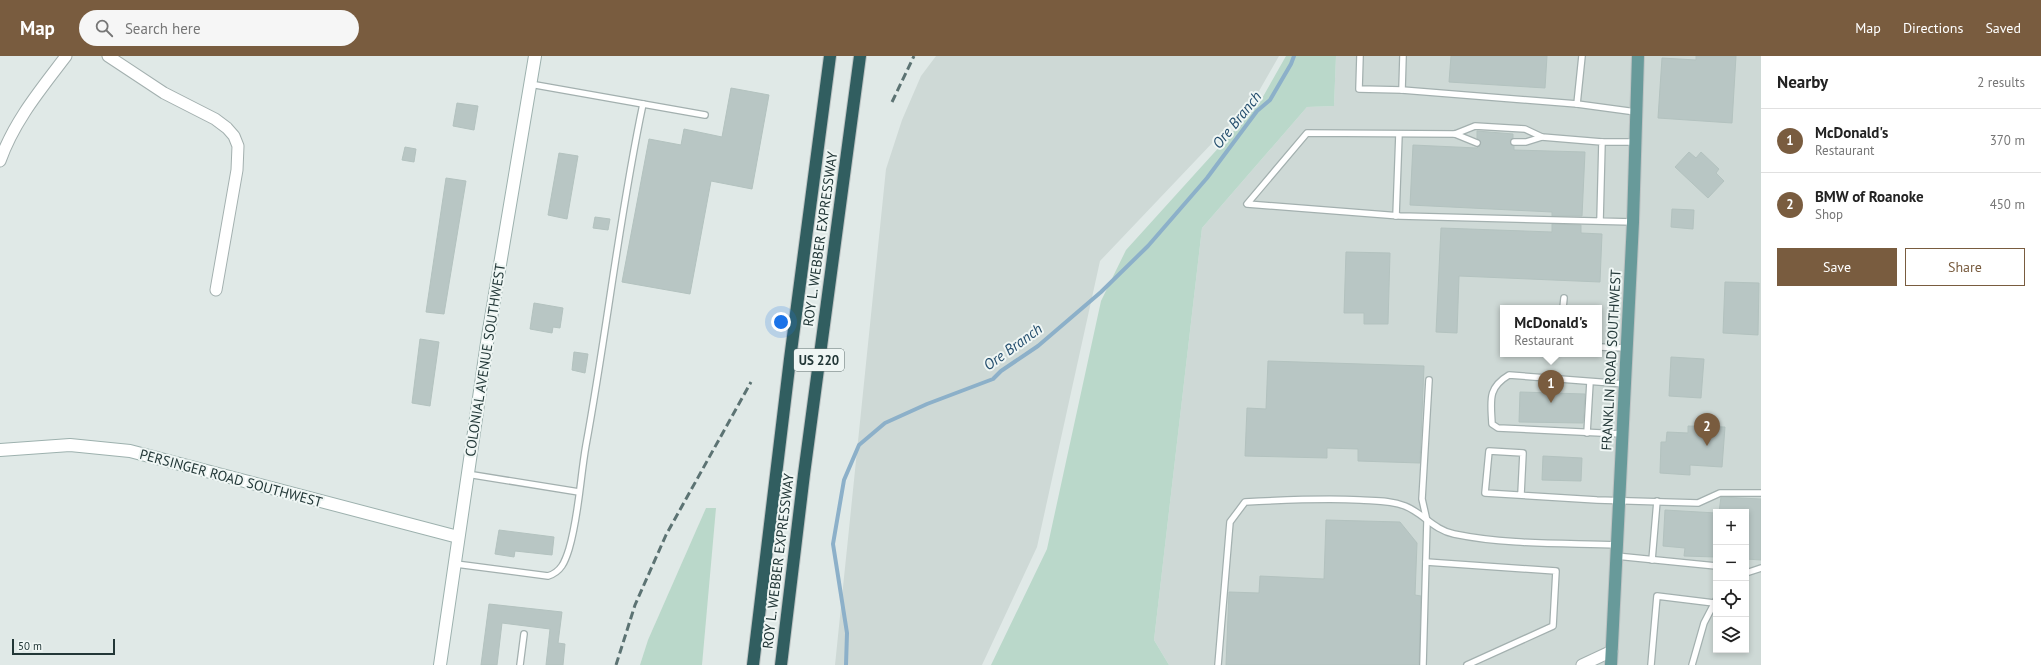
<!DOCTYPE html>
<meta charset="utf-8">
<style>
:root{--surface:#fff;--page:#f6f6f6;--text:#222;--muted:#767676;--line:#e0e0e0;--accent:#795c3f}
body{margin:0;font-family:"PT Sans",sans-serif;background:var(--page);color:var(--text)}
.controls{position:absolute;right:12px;bottom:12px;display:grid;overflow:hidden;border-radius:0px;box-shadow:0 2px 6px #0003}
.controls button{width:36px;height:36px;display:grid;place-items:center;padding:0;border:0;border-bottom:1px solid var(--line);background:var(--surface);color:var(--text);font:20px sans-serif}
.scale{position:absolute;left:12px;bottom:10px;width:103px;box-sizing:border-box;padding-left:4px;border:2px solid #223737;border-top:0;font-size:11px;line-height:14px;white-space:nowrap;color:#223737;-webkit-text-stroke:3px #eff6f4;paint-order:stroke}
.you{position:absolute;left:781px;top:266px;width:14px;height:14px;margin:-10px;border:3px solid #fff;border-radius:50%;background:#1a73e8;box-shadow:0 0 0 6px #1a73e833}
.badge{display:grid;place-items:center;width:26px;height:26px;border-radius:50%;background:var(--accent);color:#fff;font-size:13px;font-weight:700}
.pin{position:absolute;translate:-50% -33px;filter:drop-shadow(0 1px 2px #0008)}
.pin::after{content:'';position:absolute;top:21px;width:14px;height:12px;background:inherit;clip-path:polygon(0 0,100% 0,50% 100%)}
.popup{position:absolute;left:1500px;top:249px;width:102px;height:52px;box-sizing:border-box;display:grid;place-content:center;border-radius:0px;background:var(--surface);filter:drop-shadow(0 1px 3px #0005);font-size:13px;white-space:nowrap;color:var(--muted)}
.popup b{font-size:15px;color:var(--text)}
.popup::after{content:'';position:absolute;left:50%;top:100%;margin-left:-8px;border:8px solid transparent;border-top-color:var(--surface)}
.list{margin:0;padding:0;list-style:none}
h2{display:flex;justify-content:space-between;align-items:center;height:52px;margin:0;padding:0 16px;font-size:17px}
h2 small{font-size:13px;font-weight:400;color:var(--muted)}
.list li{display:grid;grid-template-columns:26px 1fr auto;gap:12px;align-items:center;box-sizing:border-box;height:64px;padding:0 16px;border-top:1px solid var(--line)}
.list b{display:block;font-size:15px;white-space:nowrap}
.list p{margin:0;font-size:13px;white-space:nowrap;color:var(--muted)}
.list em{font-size:13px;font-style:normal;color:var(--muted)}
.actions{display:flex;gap:8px;padding:12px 16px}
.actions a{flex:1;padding:9px 0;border:1px solid var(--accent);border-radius:0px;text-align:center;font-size:14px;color:var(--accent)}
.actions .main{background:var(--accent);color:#fff}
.icon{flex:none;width:22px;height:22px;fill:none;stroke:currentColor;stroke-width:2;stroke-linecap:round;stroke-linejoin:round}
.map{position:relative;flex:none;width:1761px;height:609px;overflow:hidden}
header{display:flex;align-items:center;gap:24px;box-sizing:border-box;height:56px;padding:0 20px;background:var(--accent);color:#fff}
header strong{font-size:19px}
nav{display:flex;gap:22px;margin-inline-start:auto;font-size:14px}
.search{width:280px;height:36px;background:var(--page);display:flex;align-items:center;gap:10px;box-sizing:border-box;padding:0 14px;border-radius:22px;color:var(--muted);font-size:15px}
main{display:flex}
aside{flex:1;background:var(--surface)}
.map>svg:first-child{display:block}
.built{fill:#ced9d6;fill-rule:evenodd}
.green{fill:#bad8ca}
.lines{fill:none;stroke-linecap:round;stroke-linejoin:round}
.stream{stroke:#8cb0c9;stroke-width:4}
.building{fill:#b8c6c4;stroke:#b3c2bf}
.lane-casing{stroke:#a3b0af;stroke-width:8}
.street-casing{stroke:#a3b0af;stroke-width:13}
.secondary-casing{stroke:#9db1ae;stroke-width:14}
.primary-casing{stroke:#bdc3c3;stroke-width:14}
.highway-casing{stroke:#bdc3c3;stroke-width:14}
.lane{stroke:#fff;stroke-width:5.5}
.street{stroke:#fff;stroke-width:11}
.secondary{stroke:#fff;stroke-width:12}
.primary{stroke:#689a9a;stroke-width:12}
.highway{stroke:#315e60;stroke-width:12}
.rail{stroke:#5c7373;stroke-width:3;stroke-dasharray:8 4;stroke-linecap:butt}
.labels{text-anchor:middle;stroke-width:4;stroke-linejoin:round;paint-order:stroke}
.shield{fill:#eff6f4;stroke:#607070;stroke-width:1}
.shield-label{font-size:13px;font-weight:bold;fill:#223737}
.street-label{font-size:14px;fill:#223737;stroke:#eff6f4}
.water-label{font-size:15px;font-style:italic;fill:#234d6d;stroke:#eff6f4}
</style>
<header>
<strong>Map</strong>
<div class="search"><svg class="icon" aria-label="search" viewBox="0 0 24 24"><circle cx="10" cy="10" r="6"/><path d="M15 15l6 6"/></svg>Search here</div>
<nav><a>Map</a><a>Directions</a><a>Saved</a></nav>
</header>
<main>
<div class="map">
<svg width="1761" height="609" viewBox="0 0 1761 609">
<rect width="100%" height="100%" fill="#e0e9e7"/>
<g class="built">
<polygon points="936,0 1279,0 1255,42 1100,205 1037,491 982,609 835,609 886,113 902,64 921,20"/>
<path d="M1336,0H1761V609H1169L1154,584L1202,172L1307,51L1334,50ZM1503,252H1599V298H1503ZM1716,456H1746V594H1716Z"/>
</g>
<g class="green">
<polygon points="1286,0 1336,0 1334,50 1307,51 1202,172 1154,584 1169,609 991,609 1047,493 1101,245 1126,194 1260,46"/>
<polygon points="706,452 716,452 702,609 640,609 648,584"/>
</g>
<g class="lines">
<polyline class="stream" points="846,609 847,577 833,488 844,424 859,389 885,367 927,348 993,323 1001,315 1038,290 1101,236 1148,190 1207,122 1257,55 1270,44 1291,8 1294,0"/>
</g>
<g class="building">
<polygon points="1451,0 1547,0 1545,32 1449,26"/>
<polygon points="1696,0 1736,0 1732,67 1658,62 1662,2 1696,4"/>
<polygon points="731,32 769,39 752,133 711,125 690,238 622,226 649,83 681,89 684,73 722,81"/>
<polygon points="457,47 478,50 474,74 453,70"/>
<polygon points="1477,75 1513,78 1513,82 1510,86 1514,90 1514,94 1585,96 1582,160 1552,160 1552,156 1410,149 1413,89 1477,92 1481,87 1477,82"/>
<polygon points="405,91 416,93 414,106 402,104"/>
<polygon points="1689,96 1696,102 1701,96 1719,113 1716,117 1724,125 1708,142 1675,111"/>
<polygon points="559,97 578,100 567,163 548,159"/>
<polygon points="446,122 466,125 444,258 426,256"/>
<polygon points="1672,153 1694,154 1693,173 1671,171"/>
<polygon points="595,161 610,163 608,174 593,172"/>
<polygon points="1552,168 1581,169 1581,177 1602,178 1600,226 1459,220 1457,277 1436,276 1441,172 1552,176"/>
<polygon points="1346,196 1390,197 1388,268 1364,268 1364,257 1344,257"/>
<polygon points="1725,226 1759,227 1758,279 1723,277"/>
<polygon points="534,247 563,252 560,272 553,271 552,277 530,273"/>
<polygon points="420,283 439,286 430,350 412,347"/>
<polygon points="574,296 588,298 585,317 572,314"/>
<polygon points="1671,301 1704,303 1701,342 1669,340"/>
<polygon points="1268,305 1424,310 1420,407 1358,405 1358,393 1327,392 1327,402 1245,400 1247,352 1266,353"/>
<polygon points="1520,336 1585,338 1583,367 1519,366"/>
<polygon points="1688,370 1725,371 1722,411 1690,409 1690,419 1660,417 1661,386 1666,386 1667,376 1688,377"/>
<polygon points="1543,400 1582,402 1581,425 1542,424"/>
<polygon points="1721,441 1761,443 1761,504 1746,503 1746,456 1719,456"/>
<polygon points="1665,454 1716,457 1716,501 1684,500 1685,492 1663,490"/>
<polygon points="1326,464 1400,466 1417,487 1415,539 1421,540 1419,609 1226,609 1229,536 1259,537 1260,520 1324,523"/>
<polygon points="499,474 554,481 552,499 515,495 514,501 495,498"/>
<polygon points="489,548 562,556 558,587 565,588 563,609 546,609 550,573 502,567 497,609 481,609"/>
</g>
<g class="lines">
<defs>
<g id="lane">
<polyline points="1360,0 1359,33 1402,34 1577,48 1582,0"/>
<polyline points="530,28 705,59"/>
<polyline points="1402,34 1403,0"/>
<polyline points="1577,48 1636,56"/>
<polyline points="1455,78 1477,87"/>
<polyline points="1514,86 1526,86 1542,81"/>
<polyline points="1602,86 1635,86"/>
<polyline points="1396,160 1399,78"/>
<polyline points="1600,165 1602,86 1542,81 1525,73 1475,70 1455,78 1307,77 1247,148 1400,160 1633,166"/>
<polyline points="1563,252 1564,242"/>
<polyline points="1599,291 1626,292"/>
<polyline points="1587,377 1590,326"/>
<path d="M1622,378L1498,372L1492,368C1491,345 1487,332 1509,319L1625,328"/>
<polyline points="467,418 579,436"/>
<polyline points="1521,438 1523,397 1489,395 1485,437 1597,444 1698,447 1720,437 1761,437"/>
<polyline points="1616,500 1716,510"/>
<polyline points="1652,504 1657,445"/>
<polyline points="1426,506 1556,515 1553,570 1467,609"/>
<path d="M456,508L548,520C561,516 565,506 569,493C579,459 580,423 586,389C607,275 619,161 643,48"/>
<polyline points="1746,517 1761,512"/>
<polyline points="520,609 524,578"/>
<path d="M1218,609L1230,466L1245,446C1283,444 1321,442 1360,444C1375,445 1390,444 1405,450C1423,457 1434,474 1454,478C1507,489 1563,487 1617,489"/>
<polyline points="1423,609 1427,465 1422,443 1429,324"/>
<polyline points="1651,609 1657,540 1714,547"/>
<polyline points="1692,609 1704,567 1716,544"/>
</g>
<g id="street">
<polyline points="108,0 164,37 215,63 227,72 234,80 238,90 237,114 216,234"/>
<path d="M0,105C14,65 41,33 66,0"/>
<polyline points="1582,609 1612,595"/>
</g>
<g id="secondary">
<polyline points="0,394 70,389 130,395 458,481"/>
<polyline points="440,609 488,280 535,0"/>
</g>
<polyline id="primary" points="1611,609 1633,166 1638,0"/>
<g id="highway">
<polyline points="753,609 790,303 830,0"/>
<polyline points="781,609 804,418 860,0"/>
</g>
</defs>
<use href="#lane" class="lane-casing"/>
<use href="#street" class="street-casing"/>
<use href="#secondary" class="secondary-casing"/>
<use href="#primary" class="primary-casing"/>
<use href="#highway" class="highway-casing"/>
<use href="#lane" class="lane"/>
<use href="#street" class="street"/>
<use href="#secondary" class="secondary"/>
<use href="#primary" class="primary"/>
<use href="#highway" class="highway"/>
<g class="rail">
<polyline points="892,46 914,0"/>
<polyline points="616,609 635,549 666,479 751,326"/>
</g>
</g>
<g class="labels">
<rect class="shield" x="794" y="293" width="50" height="22" rx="3"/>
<g class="shield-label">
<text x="819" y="309">US 220</text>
</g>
<g class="street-label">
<text transform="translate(820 183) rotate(-82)" y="5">ROY L. WEBBER EXPRESSWAY</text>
<text transform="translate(485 304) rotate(-81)" y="5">COLONIAL AVENUE SOUTHWEST</text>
<text transform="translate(1611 304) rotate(-87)" y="5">FRANKLIN ROAD SOUTHWEST</text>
<text transform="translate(231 422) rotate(15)" y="5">PERSINGER ROAD SOUTHWEST</text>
<text transform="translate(778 505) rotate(-83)" y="5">ROY L. WEBBER EXPRESSWAY</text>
</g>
<g class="water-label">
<text transform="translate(1237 64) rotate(-51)" y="5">Ore Branch</text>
<text transform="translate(1013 291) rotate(-36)" y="5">Ore Branch</text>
</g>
</g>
</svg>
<div class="controls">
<button>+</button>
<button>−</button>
<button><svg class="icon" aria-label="locate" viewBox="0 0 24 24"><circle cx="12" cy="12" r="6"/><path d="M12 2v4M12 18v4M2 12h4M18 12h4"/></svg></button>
<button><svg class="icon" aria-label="layers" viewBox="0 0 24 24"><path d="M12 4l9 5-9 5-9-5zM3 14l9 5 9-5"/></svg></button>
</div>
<div class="scale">50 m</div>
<div class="you"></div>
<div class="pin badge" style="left:1551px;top:347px">1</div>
<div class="popup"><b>McDonald's</b>Restaurant</div>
<div class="pin badge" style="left:1707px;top:390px">2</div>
</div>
<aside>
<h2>Nearby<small>2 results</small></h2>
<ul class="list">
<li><span class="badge">1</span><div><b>McDonald's</b><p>Restaurant</p></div><em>370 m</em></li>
<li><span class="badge">2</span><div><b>BMW of Roanoke</b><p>Shop</p></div><em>450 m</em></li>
</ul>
<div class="actions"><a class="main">Save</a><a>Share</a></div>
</aside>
</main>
